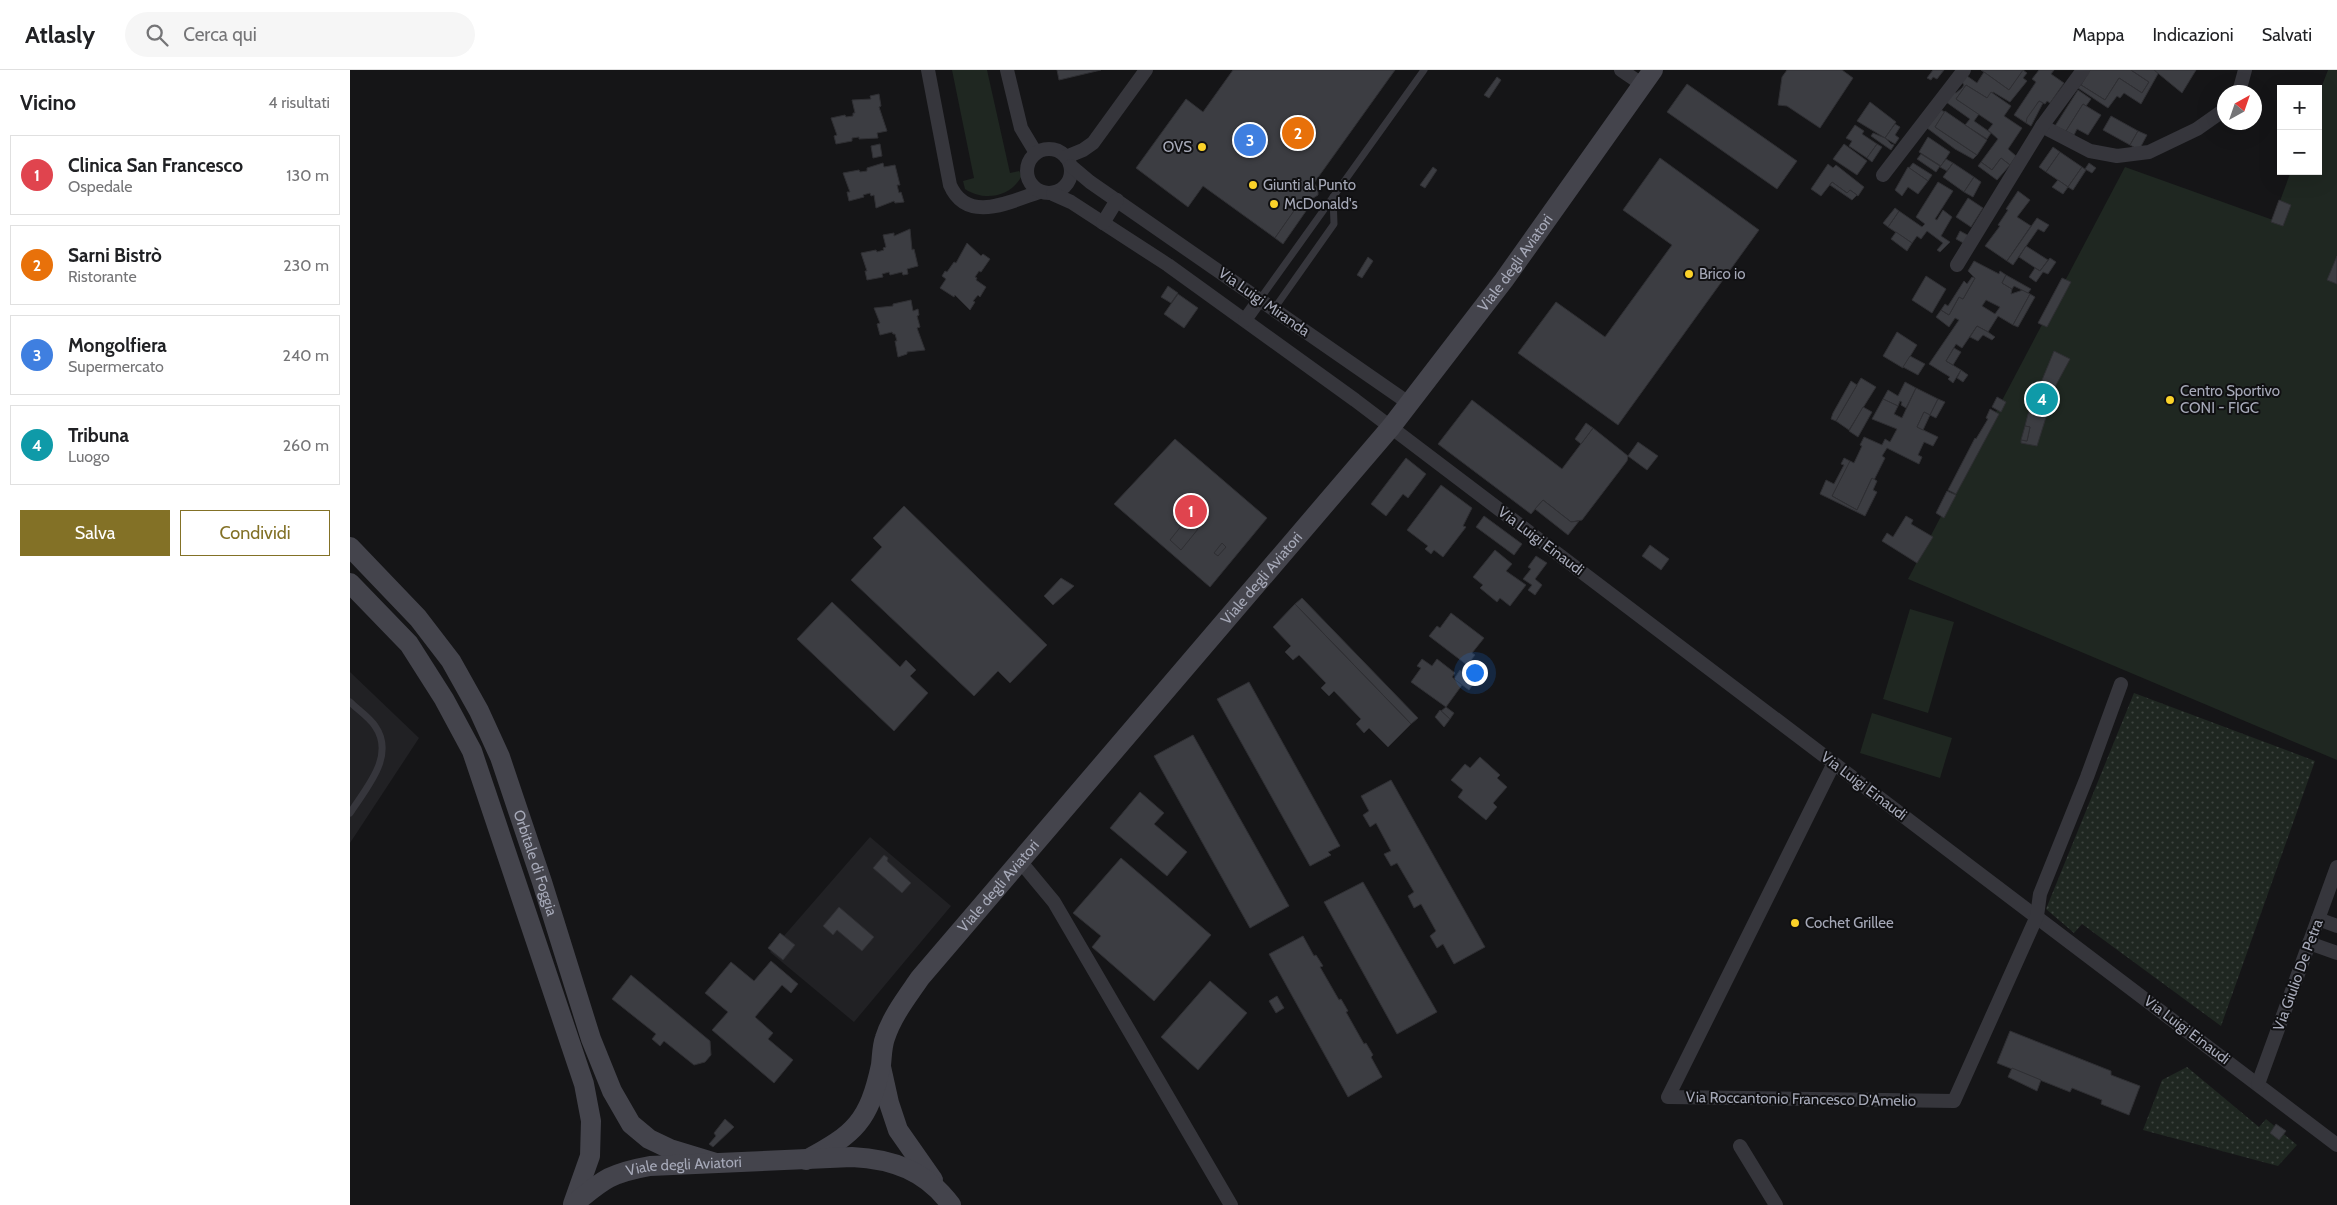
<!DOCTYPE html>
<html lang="it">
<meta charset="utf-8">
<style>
:root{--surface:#fff;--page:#f6f6f6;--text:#202124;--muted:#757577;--line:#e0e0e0;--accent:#837126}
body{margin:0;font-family:Cabin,sans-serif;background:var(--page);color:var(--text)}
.controls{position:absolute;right:15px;top:15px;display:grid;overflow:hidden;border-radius:0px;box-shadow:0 5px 20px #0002}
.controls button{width:45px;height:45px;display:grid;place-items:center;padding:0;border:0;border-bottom:1px solid var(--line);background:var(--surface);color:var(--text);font:25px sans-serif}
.compass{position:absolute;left:1867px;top:15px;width:45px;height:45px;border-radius:50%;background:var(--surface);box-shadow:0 5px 20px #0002;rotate:40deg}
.you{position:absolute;left:1124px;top:602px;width:18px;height:18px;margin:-12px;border:4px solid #fff;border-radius:50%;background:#1a73e8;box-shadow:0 0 0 8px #1a73e833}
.badge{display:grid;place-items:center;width:32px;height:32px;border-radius:50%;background:var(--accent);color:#fff;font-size:16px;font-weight:700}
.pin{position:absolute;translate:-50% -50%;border:2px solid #fff;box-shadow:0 1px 5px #0006}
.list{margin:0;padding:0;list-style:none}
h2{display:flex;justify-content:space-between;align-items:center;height:65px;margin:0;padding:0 20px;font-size:21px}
h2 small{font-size:16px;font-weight:400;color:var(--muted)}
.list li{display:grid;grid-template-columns:32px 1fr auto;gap:15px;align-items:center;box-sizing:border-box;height:80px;margin:0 10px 10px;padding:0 10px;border:1px solid var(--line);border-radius:0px}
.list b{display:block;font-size:19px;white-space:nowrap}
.list p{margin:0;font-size:16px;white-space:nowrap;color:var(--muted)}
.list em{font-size:16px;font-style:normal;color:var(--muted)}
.actions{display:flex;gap:10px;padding:15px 20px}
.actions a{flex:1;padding:11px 0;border:1px solid var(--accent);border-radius:0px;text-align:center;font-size:18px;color:var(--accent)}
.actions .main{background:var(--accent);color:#fff}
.icon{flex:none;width:28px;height:28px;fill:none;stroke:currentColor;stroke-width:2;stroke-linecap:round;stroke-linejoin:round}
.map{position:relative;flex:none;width:1987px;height:1135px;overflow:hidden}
header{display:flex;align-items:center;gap:30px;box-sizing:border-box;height:70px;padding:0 25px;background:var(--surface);border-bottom:1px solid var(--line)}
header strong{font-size:24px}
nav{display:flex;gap:28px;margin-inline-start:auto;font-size:18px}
.search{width:350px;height:45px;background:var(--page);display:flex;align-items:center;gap:12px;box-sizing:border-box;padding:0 18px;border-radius:28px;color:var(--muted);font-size:19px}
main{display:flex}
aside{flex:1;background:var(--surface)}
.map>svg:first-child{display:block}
.built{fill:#212124}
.grass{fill:#1f2721}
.park{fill:url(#park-dots)}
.building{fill:#3c3d42;stroke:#2f2f33;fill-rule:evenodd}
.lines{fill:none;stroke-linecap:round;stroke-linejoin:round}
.lane{stroke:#36363c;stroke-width:7}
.street{stroke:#36363c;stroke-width:14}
.secondary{stroke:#44444c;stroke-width:20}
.poi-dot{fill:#fbd229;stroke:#101012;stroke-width:2}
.labels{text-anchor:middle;stroke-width:4;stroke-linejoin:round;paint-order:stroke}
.poi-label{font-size:15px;fill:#a6a9b8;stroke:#101012;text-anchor:start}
.street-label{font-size:15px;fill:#a6a9b8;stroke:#101012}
</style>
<header>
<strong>Atlasly</strong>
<div class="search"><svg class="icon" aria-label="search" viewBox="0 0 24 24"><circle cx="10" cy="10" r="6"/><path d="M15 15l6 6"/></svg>Cerca qui</div>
<nav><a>Mappa</a><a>Indicazioni</a><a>Salvati</a></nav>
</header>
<main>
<aside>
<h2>Vicino<small>4 risultati</small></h2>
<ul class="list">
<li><span class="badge" style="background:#e0444e">1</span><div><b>Clinica San Francesco</b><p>Ospedale</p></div><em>130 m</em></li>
<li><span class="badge" style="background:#e8710a">2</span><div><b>Sarni Bistrò</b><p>Ristorante</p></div><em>230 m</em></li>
<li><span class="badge" style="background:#3f7fe0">3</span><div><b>Mongolfiera</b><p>Supermercato</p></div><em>240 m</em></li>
<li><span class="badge" style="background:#0f9aa8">4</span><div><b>Tribuna</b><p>Luogo</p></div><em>260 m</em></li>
</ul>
<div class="actions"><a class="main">Salva</a><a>Condividi</a></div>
</aside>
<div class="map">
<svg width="1987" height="1135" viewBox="0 0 1987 1135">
<defs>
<pattern id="park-dots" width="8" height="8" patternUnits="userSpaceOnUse" patternTransform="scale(1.25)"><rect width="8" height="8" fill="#1f2721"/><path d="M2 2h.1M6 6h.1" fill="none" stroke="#3d443f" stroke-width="1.8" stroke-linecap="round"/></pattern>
</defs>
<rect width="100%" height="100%" fill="#151517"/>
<g class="built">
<polygon points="0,602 69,668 0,773"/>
<polygon points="520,767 601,836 504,952 420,882"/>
</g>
<g class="grass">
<path d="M602,0H637L660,103L669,101L672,105C662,127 634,132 615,119L613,111L624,108Z"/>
<polygon points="1978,0 1987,0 1987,690 1558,509 1775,97 1923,150 1941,101 1968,101 1968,26"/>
<polygon points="1560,539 1604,552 1578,643 1533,629"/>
<polygon points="1522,643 1602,668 1590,708 1510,683"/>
</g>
<g class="park">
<polygon points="1784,623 1965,691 1871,956 1732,854 1724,863 1696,839"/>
<polygon points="1837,997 1909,1057 1916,1049 1947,1075 1928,1096 1793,1060 1812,1010"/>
</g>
<g class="building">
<polygon points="707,0 751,0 709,10"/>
<polygon points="883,0 1045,0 964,113 968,119 968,125 960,130 954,127 925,168 853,116 838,137 786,98 836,29 853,42"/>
<polygon points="1437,0 1492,0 1503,8 1470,58 1437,36 1428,35 1432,7"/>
<polygon points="1583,0 1594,0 1587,9 1583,7 1581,10 1577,8"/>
<polygon points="1631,0 1674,0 1659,20"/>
<polygon points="1673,0 1677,3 1673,8 1677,11 1660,32 1643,22 1637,28 1616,15 1606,29 1629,44 1624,51 1641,63 1637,69 1615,55 1620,49 1596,32 1604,22 1606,23 1612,18 1614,15 1612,12 1617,6 1627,13 1634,2 1659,20"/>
<polygon points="1689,0 1704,0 1701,4 1714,13 1700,33 1697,31 1695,34 1689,31 1676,53 1664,45 1686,12 1682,9"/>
<polygon points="1740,0 1781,0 1799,12 1792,23 1769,8 1755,30 1731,15"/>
<polygon points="1781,0 1804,0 1809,2 1791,34 1774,23 1770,28 1767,26 1758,38 1728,18 1731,15 1755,30 1769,8 1792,23 1799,12"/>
<polygon points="1804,0 1846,0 1832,23"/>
<polygon points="1147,7 1151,10 1139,28 1134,25"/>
<polygon points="1337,14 1447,91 1427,119 1317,42"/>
<polygon points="1616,15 1637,28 1641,22 1661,36 1654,46 1672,58 1658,79 1666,86 1660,95 1651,88 1642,100 1631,92 1648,69 1638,60 1643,54 1606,29"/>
<polygon points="1728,20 1741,29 1736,36 1733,34 1716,61 1705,56"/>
<polygon points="529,24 531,36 529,37 537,61 527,63 528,68 509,69 509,67 502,68 502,71 486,74 484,66 487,65 481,48 495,45 496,47 503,46 503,43 505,43 502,30 521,29 520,26"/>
<polygon points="1689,31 1693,33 1681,56 1676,53 1677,48"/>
<polygon points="1520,32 1546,52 1535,68 1507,51"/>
<polygon points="1733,34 1751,45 1738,65 1727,59 1724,65 1716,61"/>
<polygon points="1591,40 1595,42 1585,57 1627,85 1623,89 1605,79 1577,58"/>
<polygon points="1595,41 1637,70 1627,85 1585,57"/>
<polygon points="1761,46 1788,61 1780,75 1753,60"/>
<polygon points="1545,54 1550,57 1545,65 1549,68 1545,74 1535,68"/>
<polygon points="1505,55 1514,61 1512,64 1527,74 1517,88 1499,76 1502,71 1496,68"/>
<polygon points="1788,61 1797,65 1789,80 1780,75"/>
<polygon points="1523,63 1535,68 1541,74 1544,75 1541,80 1521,66"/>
<polygon points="1578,67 1600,82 1591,96 1569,82"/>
<polygon points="530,74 532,86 523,88 521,76"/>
<polygon points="1494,74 1517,91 1507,105 1483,89"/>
<polygon points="1527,74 1532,77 1522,92 1517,88"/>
<polygon points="1703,77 1710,82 1696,102 1689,97"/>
<polygon points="1710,82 1732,97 1718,117 1696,102"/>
<polygon points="1571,84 1590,96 1586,102 1567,89"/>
<polygon points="1310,88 1409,160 1268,355 1168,283 1206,232 1255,267 1322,175 1273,140"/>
<polygon points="1651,88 1660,95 1647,110 1628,96 1631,92 1642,100"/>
<polygon points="1596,89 1603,93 1597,101 1590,97"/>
<polygon points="533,93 534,97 545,95 550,115 547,115 549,123 551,122 554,132 545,133 544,131 526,138 524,125 521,126 520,123 513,125 514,127 499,131 497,122 500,122 493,103 509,100 510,102 517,101 517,98"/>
<polygon points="1563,93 1582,105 1578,111 1559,98"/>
<polygon points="1603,93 1624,107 1614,122 1593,107"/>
<polygon points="1739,93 1746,98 1742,103 1735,99"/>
<polygon points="1478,94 1483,98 1486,95 1514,117 1508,126 1500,120 1497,123 1482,112 1471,126 1461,119"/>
<polygon points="1083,97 1087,100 1075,118 1070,115"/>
<polygon points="1558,97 1578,111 1568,124 1558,117 1552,126 1545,120"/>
<polygon points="1732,97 1736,100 1723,120 1718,117"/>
<polygon points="1624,107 1631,112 1623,127 1614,122"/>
<polygon points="1708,110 1718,117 1713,124 1702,117"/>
<polygon points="1482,112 1497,123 1500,120 1507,125 1502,130 1480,115"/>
<polygon points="1588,112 1603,121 1585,149 1587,150 1593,140 1602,147 1591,166 1600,172 1590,182 1587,180 1593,173 1577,161 1571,169 1567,166 1562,173 1538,157 1549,141 1572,157 1575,154 1566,147"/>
<polygon points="1668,121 1680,130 1667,147 1681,156 1657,191 1635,176 1650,156 1648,155 1658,140 1656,139"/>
<polygon points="1618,128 1633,138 1621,157 1606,147"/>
<polygon points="1929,130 1941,135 1933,156 1921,152"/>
<polygon points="948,135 956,141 933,174 925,168"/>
<polygon points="1545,138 1549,141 1538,157 1533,153"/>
<polygon points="1687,148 1699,155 1694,162 1688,159 1663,195 1657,191"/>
<polygon points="560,159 562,180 564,179 568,196 557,199 558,204 553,205 552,202 540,205 539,202 532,204 533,207 517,210 515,201 517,201 511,183 526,180 527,182 534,180 533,178 536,177 533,165 544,163 544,166"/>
<polygon points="1610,161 1621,167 1617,175 1606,169"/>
<polygon points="1546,162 1562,173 1557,181 1541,169"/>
<polygon points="617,173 631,186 633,184 640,189 631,202 629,201 625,207 627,208 626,210 636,217 630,227 628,225 623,231 625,232 620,240 605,225 604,227 590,218 596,209 592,206 595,201 597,202 604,192 606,193"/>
<polygon points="1676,176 1698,190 1690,201 1669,187"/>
<polygon points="1987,186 1987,214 1977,210"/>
<polygon points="1018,187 1023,191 1012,208 1007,205"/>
<polygon points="1700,188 1706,192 1698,204 1693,202 1686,212 1679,207 1685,198 1690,201"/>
<path d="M1624,191L1649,204L1650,201L1656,205L1652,213L1662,219L1661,224L1673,220L1680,224L1663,255L1648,246L1638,262L1627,256L1612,278L1606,274L1596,291L1611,300L1603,313L1598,309L1600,307L1579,294L1609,250L1605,248L1599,257L1586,247L1591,240L1599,245L1609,227L1613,229L1625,208L1618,201ZM1636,230L1650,237L1645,244L1632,236Z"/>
<polygon points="1656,205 1681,219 1678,223 1664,216 1662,219 1652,213"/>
<polygon points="1576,206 1596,219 1582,243 1562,230"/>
<polygon points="1622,207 1625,208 1613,229 1609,227 1599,245 1591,240 1595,234 1598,236 1614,211 1617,214"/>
<polygon points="1712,208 1721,212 1697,257 1688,253"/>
<polygon points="818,216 828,223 821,233 811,227"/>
<polygon points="828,224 848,238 834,258 814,244"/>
<polygon points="1680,224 1685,227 1668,257 1663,255"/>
<polygon points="561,230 563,241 568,239 569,245 567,246 570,257 567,258 575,280 557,282 557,284 548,287 545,271 547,271 545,264 543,264 542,262 530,265 527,254 530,253 524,238 543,236 543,234"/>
<polygon points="1627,256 1638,262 1645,267 1642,270 1633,265 1628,271 1620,267"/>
<polygon points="1547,262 1567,275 1553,298 1533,286"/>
<polygon points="1604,278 1611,282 1603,295 1596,291"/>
<polygon points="1704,281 1720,289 1706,315 1687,376 1671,373 1671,370 1677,371 1680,357 1675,356 1678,344"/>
<polygon points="1560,286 1575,294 1568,305 1553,297"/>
<polygon points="1611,300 1618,305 1613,312 1607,308"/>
<polygon points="1511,308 1526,317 1499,360 1486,351"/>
<polygon points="1501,311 1507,315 1486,351 1481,349 1483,343"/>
<polygon points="1555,312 1566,318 1556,338 1551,335 1552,332 1550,331 1548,336 1533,329 1538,320 1548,326"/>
<polygon points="1566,318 1588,329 1580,345 1574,342 1567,357 1588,367 1583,376 1574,372 1568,385 1572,387 1569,394 1537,378 1532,386 1535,388 1524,410 1522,408 1507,440 1482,426 1497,395 1500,391 1504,393 1512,376 1510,375 1514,367 1532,375 1535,369 1540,372 1547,359 1522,349 1533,329 1548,336 1544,344 1552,348"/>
<polygon points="1647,327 1656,332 1651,342 1642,337"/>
<polygon points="1588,329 1595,332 1586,348 1580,345"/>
<polygon points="1122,330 1212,399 1243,358 1278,386 1277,391 1232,450 1221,452 1193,430 1181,444 1088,374"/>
<polygon points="1513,337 1522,342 1508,367 1499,361"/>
<polygon points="1640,339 1649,344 1606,424 1598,420 1625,368 1626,369 1638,349 1636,348"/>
<polygon points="1574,342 1580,345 1573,360 1567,357"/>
<polygon points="1236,353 1243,358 1231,374 1225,369"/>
<polygon points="1675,356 1680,357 1677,371 1671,370"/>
<polygon points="825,369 917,448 860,517 764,434"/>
<polygon points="1288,372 1308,386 1297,400 1278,386"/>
<polygon points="1056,388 1076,404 1058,428 1053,424 1036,446 1021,434"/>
<polygon points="1494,388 1500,391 1482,426 1507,440 1522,408 1527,411 1523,420 1527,422 1515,446 1470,424 1476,410 1484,414 1494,395 1491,394"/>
<polygon points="1091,415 1122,438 1113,456 1116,457 1093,487 1084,480 1081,484 1075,479 1078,476 1057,460"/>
<polygon points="1597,421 1606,425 1594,448 1586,443"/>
<polygon points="1193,430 1221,452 1229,451 1218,465 1185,439"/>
<polygon points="554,436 697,575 660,613 648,601 624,626 501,510 532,477 523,468"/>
<polygon points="1134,446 1172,474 1164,485 1126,457"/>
<polygon points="1556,446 1563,450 1561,454 1583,467 1567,493 1532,471 1537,463 1543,467"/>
<polygon points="836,450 848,459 831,480 820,470"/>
<polygon points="872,473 876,477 868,486 864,483"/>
<polygon points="1300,475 1319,489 1311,500 1292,486"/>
<polygon points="1145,480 1162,494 1156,501 1176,515 1160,536 1150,528 1147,532 1130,518 1133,515 1123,507"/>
<polygon points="1186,486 1197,493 1185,509 1192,515 1185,525 1178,520 1182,515 1173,509 1181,499 1178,497"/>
<polygon points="711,508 724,516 703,535 694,526"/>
<polygon points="952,528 1068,648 1061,654 945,534"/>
<polygon points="482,532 550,597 556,590 566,600 560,606 578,623 544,661 447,569"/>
<polygon points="945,534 1061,654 1038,677 1019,658 1014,663 1006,654 1011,649 984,621 979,626 971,618 976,613 949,585 943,590 935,582 941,576 923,557"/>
<polygon points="1101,543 1134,568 1122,583 1125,585 1117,595 1079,566 1087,556 1090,558"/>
<polygon points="1072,589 1082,596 1087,589 1105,603 1102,607 1112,615 1096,637 1061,612 1071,598 1067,596"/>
<polygon points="1110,600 1118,606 1123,601 1129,605 1119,620 1104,609"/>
<polygon points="899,612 990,776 978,782 981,785 960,796 867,629"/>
<polygon points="1096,637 1104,643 1100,649 1091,641"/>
<polygon points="1090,640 1100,649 1094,657 1085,647"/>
<polygon points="843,665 939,836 900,858 804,686"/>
<polygon points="1130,687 1150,705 1147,708 1157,717 1143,733 1147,737 1136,750 1108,727 1113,720 1101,710 1115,694 1120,698"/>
<polygon points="1041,710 1135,877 1104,894 1093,874 1087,878 1080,866 1086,861 1071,834 1064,838 1058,826 1064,822 1047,793 1041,796 1034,784 1041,781 1026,753 1020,757 1013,745 1019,741 1011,726"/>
<polygon points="790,722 814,743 804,754 837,782 817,806 760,758"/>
<polygon points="534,785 538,788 537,791 561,813 552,823 523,798"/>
<polygon points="771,788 861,865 804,931 742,877 751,866 723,843"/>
<polygon points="1013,812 1087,942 1047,964 974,832"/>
<polygon points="489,837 524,867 512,881 487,860 483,865 473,856"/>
<polygon points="430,863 445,875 433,890 418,878"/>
<polygon points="953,866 964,886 966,885 973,896 970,897 989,930 991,929 998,941 996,942 1014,974 1016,973 1023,985 1021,987 1032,1007 998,1027 919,884"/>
<polygon points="421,891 448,914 441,923 432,915 405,947 423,963 418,969 443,990 424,1013 362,960 378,942 355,923 381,892 404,911"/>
<polygon points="281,905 360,971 361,985 355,992 344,995 314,971 310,976 302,969 306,964 262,929"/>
<polygon points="860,911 897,943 848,1000 811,967"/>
<polygon points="927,926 934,938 926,943 919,931"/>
<polygon points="1660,961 1761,1001 1761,1005 1790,1016 1779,1045 1751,1034 1752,1030 1722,1018 1720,1022 1647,993"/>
<polygon points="1662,998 1691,1010 1687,1021 1658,1007"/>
<polygon points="375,1049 384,1057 363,1077 359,1074 366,1066 364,1063"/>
<polygon points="1926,1054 1936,1061 1929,1070 1920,1063"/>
</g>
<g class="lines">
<g class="lane">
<polyline points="910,229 1074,0"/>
<polyline points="924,239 984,154 983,127"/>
<path d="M0,632C8,640 19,647 25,656C46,686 16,718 0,743"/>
</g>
<g class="street">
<path d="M578,0L600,115C617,154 659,132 689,122"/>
<polyline points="657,0 671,58 686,83"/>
<polyline points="1271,0 1293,15"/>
<polyline points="1889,22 1895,0"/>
<polyline points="1692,56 1740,81 1767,86 1799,82 1847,59 1874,40"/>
<circle cx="699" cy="101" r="22"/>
<polyline points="716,87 733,80 743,73 796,0"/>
<polyline points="721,96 740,112 1060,334"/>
<polyline points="1533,105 1614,0"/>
<polyline points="703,124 721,132 818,195 1005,330 1987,1075"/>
<polyline points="753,153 767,130"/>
<polyline points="1607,195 1692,56 1733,0"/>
<polyline points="895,250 910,229"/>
<polyline points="1484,693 1318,1027 1604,1031 1687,846 1690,824 1737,707 1771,614"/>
<polyline points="670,791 704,832 881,1135"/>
<polyline points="1968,849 1987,856"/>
<polyline points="1959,873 1987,883"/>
<polyline points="1908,1014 1987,797"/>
<polyline points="1390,1076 1426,1135"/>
</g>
<g class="secondary">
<path id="s1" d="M0,477L68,548L101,591L129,641L150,687L192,812L241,969L262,1021L281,1054L299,1069L320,1079L366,1093"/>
<polyline points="0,513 59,574 94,629 122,681 234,1014 241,1051 240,1086 223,1134"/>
<polyline points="531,997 539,1033 548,1060 583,1110"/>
<path id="s2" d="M456,1090C505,1064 519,1051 531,995C532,986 532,976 535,968C542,946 557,927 570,908L1041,357L1154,210L1303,0"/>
<path id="s3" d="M225,1133C254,1109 261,1103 300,1096L502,1087C543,1089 576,1101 601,1135"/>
</g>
</g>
<g class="poi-dot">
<circle cx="852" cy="77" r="5"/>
<circle cx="903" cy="115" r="5"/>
<circle cx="924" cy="134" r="5"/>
<circle cx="1339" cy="204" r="5"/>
<circle cx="1820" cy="330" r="5"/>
<circle cx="1445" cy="853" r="5"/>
</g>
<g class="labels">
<g class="poi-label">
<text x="842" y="82" text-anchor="end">OVS</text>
<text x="913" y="120">Giunti al Punto</text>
<text x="934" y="139">McDonald's</text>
<text x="1349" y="209">Brico io</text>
<text x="1830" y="326">Centro Sportivo<tspan x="1830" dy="17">CONI - FIGC</tspan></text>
<text x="1455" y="858">Cochet Grillee</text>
</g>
<g class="street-label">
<text dy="5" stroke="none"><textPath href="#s2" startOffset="1155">Viale degli Aviatori</textPath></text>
<text transform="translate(914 232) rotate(35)" y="5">Via Luigi Miranda</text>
<text transform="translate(1191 471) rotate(37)" y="5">Via Luigi Einaudi</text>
<text dy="5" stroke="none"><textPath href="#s2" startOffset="750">Viale degli Aviatori</textPath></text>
<text transform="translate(1514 716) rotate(37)" y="5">Via Luigi Einaudi</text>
<text dy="5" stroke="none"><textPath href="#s1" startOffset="372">Orbitale di Foggia</textPath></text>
<text dy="5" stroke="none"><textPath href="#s2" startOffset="345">Viale degli Aviatori</textPath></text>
<text transform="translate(1948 905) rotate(-70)" y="5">Via Giulio De Petra</text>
<text transform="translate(1837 960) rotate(37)" y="5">Via Luigi Einaudi</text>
<text transform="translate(1451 1029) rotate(1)" y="5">Via Roccantonio Francesco D'Amelio</text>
<text dy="5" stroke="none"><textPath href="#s3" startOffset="119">Viale degli Aviatori</textPath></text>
</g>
</g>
</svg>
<div class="controls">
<button>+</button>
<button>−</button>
</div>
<svg class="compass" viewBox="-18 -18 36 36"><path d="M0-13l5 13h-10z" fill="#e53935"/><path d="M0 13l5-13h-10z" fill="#757577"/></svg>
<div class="you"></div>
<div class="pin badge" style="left:841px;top:441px;background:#e0444e">1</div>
<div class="pin badge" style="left:948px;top:63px;background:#e8710a">2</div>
<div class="pin badge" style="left:900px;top:70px;background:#3f7fe0">3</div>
<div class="pin badge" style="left:1692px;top:329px;background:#0f9aa8">4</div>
</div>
</main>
